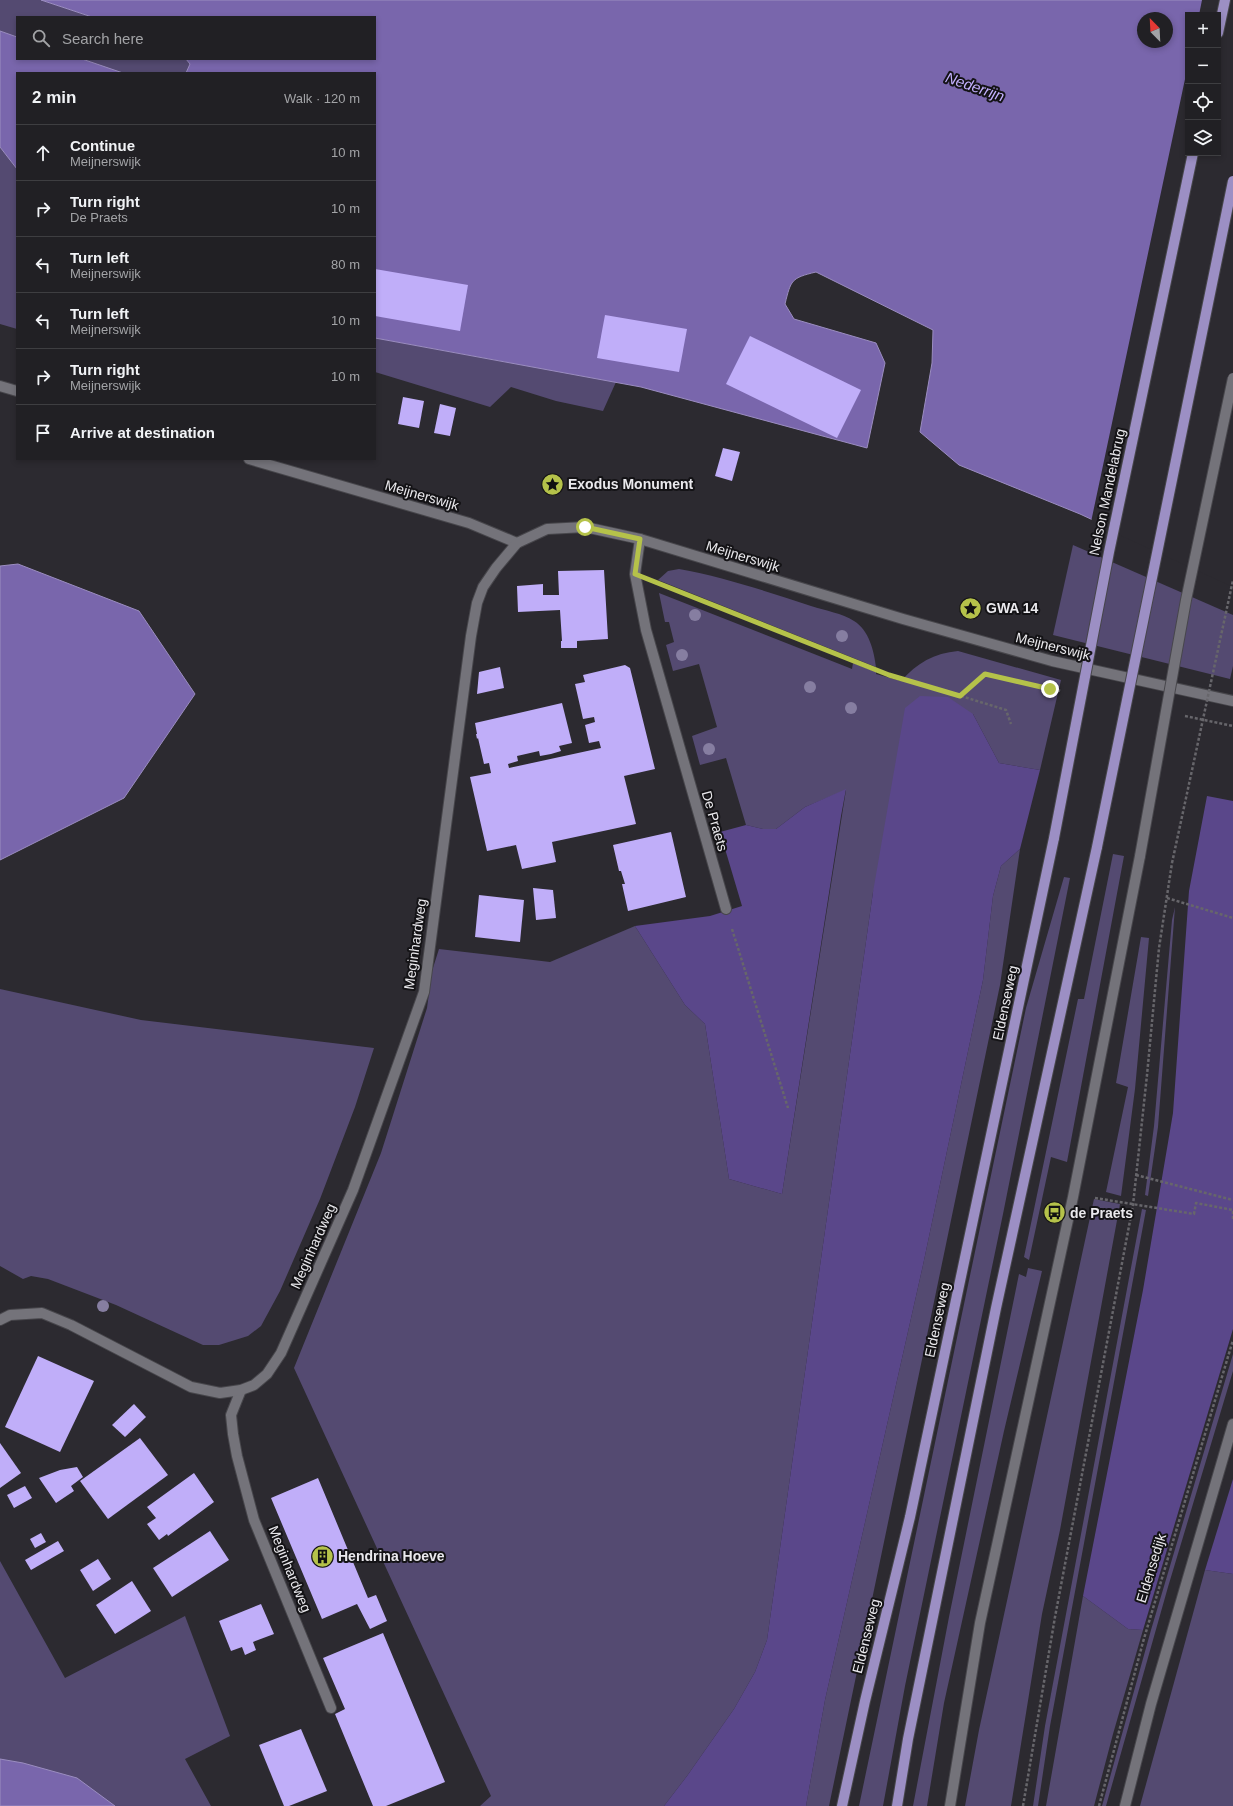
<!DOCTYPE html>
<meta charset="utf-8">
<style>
:root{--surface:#212024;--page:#29282c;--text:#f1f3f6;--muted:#a2a3a6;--line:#3e3e41}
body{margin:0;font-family:Arial,sans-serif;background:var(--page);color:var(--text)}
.controls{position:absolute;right:12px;top:12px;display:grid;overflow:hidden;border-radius:0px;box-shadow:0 2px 6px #0003}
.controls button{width:36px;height:36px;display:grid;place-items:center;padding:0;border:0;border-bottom:1px solid var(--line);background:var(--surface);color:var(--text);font:20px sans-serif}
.compass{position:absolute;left:1137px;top:12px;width:36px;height:36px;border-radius:50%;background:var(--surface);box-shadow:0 2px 6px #0003;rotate:336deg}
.stop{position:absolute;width:12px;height:12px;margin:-9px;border:3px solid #b5c24a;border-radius:50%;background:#fff}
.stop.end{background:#b5c24a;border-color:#fff;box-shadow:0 1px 4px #0008}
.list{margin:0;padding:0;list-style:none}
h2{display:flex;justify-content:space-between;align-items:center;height:52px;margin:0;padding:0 16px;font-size:17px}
h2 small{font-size:13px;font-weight:400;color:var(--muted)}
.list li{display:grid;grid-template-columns:26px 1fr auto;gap:12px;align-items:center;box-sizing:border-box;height:56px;padding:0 16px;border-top:1px solid var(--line)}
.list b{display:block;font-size:15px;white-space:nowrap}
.list p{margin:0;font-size:13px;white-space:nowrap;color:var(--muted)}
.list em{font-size:13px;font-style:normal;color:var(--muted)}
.icon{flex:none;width:22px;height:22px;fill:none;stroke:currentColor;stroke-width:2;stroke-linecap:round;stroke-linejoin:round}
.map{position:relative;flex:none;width:1233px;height:1806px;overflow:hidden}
.search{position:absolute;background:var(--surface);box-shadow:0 2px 6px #0003;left:16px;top:16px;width:360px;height:44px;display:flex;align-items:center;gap:10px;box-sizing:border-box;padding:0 14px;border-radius:0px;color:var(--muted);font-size:15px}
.panel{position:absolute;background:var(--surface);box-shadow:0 2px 6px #0003;left:16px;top:72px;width:360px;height:388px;border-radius:0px}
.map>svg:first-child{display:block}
.green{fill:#544a71}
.forest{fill:#5a478a}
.water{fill:#7966ac;stroke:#9b8dc0;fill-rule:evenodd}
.pier{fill:#2c2a30}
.building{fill:#c0aef9}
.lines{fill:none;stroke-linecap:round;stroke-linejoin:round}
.service-casing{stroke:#47464b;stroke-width:12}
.minor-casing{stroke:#47464b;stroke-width:12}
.primary-casing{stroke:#47464b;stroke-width:12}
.path{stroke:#67666b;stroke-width:2.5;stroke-dasharray:3 2;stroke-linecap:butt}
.service{stroke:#74737a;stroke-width:10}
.minor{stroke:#74737a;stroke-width:10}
.primary{stroke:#9c8fc4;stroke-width:10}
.service-bridge-casing{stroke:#47464b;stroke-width:12;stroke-linecap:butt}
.primary-bridge-casing{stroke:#47464b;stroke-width:12;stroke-linecap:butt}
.path-bridge{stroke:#67666b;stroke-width:2.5;stroke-dasharray:3 2;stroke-linecap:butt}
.service-bridge{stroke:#74737a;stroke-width:10}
.primary-bridge{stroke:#9c8fc4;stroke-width:10}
.tree{fill:#867ea1}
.route{stroke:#b5c24a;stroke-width:5}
.labels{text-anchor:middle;stroke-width:4;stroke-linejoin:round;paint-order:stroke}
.poi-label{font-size:14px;font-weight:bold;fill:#eae9ed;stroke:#141316;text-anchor:start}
.street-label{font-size:14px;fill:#eae9ed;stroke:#141316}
.water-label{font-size:15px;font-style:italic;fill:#c3b0fe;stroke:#141316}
</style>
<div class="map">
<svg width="1233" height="1806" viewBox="0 0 1233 1806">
<rect width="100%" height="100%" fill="#2c2a30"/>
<g class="green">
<polygon points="0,0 41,0 92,17 17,17 17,37 0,31"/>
<polygon points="82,59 186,59 190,64 186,73 123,73"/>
<polygon points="0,147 17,169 17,329 0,324"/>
<polygon points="375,338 616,382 603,411 556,401 511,387 490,407 375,372"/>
<polygon points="1073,545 1233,615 1233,666 1230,679 1053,635"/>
<path d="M679,569C724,577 768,592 811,606C826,611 842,613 854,621C869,630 874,651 876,667L658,580L668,571Z"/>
<path d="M659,593L847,667L852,669L853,663L876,672V674L901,681C917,663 934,653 958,651L1061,680L1040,770L999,763L973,714L873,892L767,1640L755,1672L734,1709L687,1776L664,1806H480L491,1796L294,1368L381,1153L427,1008L432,971L439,949L550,962L635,926L685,1005L705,1024L729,1179L782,1194L846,790L805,807L776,829H763L746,825L726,758L700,765L692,736L717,727L699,664L673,671L666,645L674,642L669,622H665Z"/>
<polygon points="1020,849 1000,985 829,1806 806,1806 825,1700 923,1265 983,980 993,896 1001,866"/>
<polygon points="1113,854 1124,856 1067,1162 1051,1157 1029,1260 1024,1257 1078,999 1084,999"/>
<polygon points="1064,877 1070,878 1003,1214 905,1686 883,1806 859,1806 1026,1008"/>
<polygon points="1175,907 1158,1127 1148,1196 1145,1195 1154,1126 1172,920"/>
<polygon points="1141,937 1149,938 1135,1089 1121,1196 1106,1192 1128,1087 1116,1083"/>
<polygon points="0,989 141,1020 374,1048 355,1107 320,1199 280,1291 261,1326 248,1336 219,1345 203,1345 116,1305 48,1279 31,1276 23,1279 0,1266"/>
<polygon points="1094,1199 1120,1204 1060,1530 1042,1614 1011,1806 965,1806 979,1730"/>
<polygon points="1142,1209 1146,1210 1050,1726 1038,1806 1033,1806 1045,1726"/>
<polygon points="1028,1268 1042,1271 1004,1431 944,1703 927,1806 913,1806 949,1617 1019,1274 1026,1277"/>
<polygon points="1233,1354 1233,1371 1168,1587 1106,1806 1102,1806 1151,1630"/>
<polygon points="0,1561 65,1678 185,1616 230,1736 185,1759 211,1806 0,1806"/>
<polygon points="1205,1570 1233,1574 1233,1806 1140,1806"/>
<polygon points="1083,1596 1128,1629 1143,1630 1113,1734 1094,1806 1046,1806"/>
</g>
<g class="forest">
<polygon points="920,696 948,697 973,714 999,763 1040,770 1020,849 1001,866 993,896 983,980 923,1265 825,1700 806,1806 664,1806 687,1776 734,1709 755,1672 767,1640 873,892 905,708"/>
<polygon points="846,789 841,816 782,1194 729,1179 705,1024 685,1005 635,926 710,916 742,906 720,832 746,825 763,829 776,829 805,807"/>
<polygon points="1207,796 1233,801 1233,1329 1143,1630 1128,1629 1083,1596 1143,1290 1173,1113 1189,891"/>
<polygon points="1233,1479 1233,1574 1205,1570"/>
</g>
<g class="water">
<path d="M41,0H1233V585L1080,514L959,465L920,432L932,363L933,330L816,272C791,278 791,280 785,304L794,319L876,343L885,363L867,448L641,387L375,338V73H186L190,64L186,59H375V17H92ZM1188,15H1218V153H1188ZM1143,18H1167V42H1143Z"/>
<polygon points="0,31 17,37 17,59 82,59 123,73 17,73 17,169 0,147"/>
<polygon points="18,564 139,611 195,694 124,798 0,860 0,566"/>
<polygon points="0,1759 23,1763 77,1778 115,1806 0,1806"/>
</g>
<polygon class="pier" points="1202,0 1233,0 1233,587 1091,522 1188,65 1188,153 1218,153 1218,15 1199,15"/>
<g class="building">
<polygon points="375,269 468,285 460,331 375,316"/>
<polygon points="605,315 687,329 679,372 597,358"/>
<polygon points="750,336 861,390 837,438 726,384"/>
<polygon points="403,397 424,401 419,428 398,424"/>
<polygon points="440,404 456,408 450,436 434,433"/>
<polygon points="723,448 740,452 732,481 715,476"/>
<polygon points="604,570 608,639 577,641 577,648 561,648 561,641 562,641 560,610 518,612 517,586 543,584 543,595 559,595 558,571"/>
<polygon points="625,665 630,668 655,769 624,776 636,824 552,842 556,862 522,869 516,845 487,851 470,777 491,773 489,763 484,764 478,738 477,739 476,734 477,734 475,723 562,703 572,743 559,746 561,751 551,754 540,756 539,751 517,756 518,761 508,764 509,768 601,748 599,741 589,743 585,725 595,722 594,717 583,719 575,684 585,682 583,675"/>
<polygon points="500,667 504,688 477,694 479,672"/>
<polygon points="671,832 686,897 628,911 622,884 625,884 621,871 619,871 613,845"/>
<polygon points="533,888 553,890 556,918 536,920"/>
<polygon points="479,895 524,900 520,942 475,937"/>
<polygon points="38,1356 94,1381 60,1452 5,1427"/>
<polygon points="134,1404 146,1417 125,1437 112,1425"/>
<polygon points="140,1438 168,1475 108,1519 80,1481"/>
<polygon points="0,1443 21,1473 0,1488"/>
<polygon points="77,1467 83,1477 71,1486 74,1491 56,1503 39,1478 60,1470"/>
<polygon points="194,1473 214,1502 168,1536 167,1534 159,1540 147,1524 156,1518 147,1507"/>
<polygon points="318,1478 368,1598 376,1595 387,1621 370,1629 357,1604 322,1619 271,1498"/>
<polygon points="25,1486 32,1498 14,1508 7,1495"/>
<polygon points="210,1531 229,1560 172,1597 153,1568"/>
<polygon points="41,1533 46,1542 35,1548 30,1539"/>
<polygon points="58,1541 64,1551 31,1570 25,1560"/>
<polygon points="98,1559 111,1579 93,1591 80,1570"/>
<polygon points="132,1581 151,1611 115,1634 96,1605"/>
<polygon points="261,1604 274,1634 253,1642 256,1650 245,1655 242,1647 231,1651 219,1621"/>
<polygon points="383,1633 445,1782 386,1806 373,1806 335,1714 345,1709 323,1658"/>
<polygon points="301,1729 327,1791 289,1806 284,1806 259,1745"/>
</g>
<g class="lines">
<defs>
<g id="service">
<polyline points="0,386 17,391"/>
<polyline points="249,459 469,523 517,543"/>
<polyline points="241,1390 231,1415 233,1434 237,1456 254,1520 331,1708"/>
<polyline points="950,1806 980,1623 1073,1197 1140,856"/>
</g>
<g id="minor">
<polyline points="640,539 635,574 646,630 726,909"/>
<polyline points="0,1320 10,1315 42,1313 71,1325 191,1387 220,1393 241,1390 254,1385 267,1374 281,1353 353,1190 424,992 471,636 477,603 483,587 496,568 517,543 547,529 585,527 640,539 903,619 1052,661 1233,701"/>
<polyline points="1125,1806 1151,1704 1233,1424"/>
</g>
<g id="primary">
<polyline points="1218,33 1225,0"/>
<polyline points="842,1806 865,1701 910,1517 1054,838"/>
<polyline points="897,1806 908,1739 996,1308 1097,847"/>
</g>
</defs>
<use href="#service" class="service-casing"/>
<use href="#minor" class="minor-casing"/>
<use href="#primary" class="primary-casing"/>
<g class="path">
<polyline points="658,583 889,675 960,696 985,674 1061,691"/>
<polyline points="961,696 1006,710 1011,724"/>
<polyline points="1185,716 1233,726"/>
<polyline points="1167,898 1233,918"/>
<polyline points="732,929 788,1108"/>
<polyline points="1136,1175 1233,1200"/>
<polyline points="1095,1198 1194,1214 1196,1203 1233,1210 1233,1220"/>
<polyline points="1023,1806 1055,1617 1133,1205 1147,1075 1159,948 1172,863"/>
<polyline points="1099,1806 1143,1642 1233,1340"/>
</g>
<use href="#service" class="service"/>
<use href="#minor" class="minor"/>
<use href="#primary" class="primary"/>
<defs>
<polyline id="service-bridge" points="1140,856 1186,600 1233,378"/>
<g id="primary-bridge">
<polyline points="1054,838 1109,552 1193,153"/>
<polyline points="1097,847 1233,181"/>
</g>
</defs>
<use href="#service-bridge" class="service-bridge-casing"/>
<use href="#primary-bridge" class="primary-bridge-casing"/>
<polyline class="path-bridge" points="1172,863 1233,580"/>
<use href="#service-bridge" class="service-bridge"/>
<use href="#primary-bridge" class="primary-bridge"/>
</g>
<g class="tree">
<circle cx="695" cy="615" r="6"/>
<circle cx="842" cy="636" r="6"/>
<circle cx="682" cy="655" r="6"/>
<circle cx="810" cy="687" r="6"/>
<circle cx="851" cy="708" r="6"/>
<circle cx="709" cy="749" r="6"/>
<circle cx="103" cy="1306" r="6"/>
</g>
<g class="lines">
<polyline class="route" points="585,527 640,539 635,574 889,675 960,696 985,674 1050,689"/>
</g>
<defs>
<symbol id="sight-disc" viewBox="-11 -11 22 22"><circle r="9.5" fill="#b5c24a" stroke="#141316"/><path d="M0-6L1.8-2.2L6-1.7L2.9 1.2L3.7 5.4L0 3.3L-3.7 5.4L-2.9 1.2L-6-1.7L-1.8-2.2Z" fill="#111"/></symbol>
<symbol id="bus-disc" viewBox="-11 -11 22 22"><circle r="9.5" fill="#b5c24a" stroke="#141316"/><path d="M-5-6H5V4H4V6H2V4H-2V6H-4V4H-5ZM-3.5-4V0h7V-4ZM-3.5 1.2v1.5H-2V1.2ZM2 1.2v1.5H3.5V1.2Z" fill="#111"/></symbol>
<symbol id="building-disc" viewBox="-11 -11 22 22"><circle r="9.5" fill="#b5c24a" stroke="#141316"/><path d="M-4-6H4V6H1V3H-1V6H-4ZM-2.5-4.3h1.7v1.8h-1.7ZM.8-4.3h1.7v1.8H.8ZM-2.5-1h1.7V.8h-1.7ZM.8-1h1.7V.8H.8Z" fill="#111"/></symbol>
</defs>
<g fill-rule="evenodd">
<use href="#sight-disc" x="540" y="472" width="25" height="25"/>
<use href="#sight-disc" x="958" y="596" width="25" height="25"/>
<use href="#bus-disc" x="1042" y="1200" width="25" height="25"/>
<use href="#building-disc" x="310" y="1544" width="25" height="25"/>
</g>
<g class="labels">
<g class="poi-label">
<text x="568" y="489">Exodus Monument</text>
<text x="986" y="613">GWA 14</text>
<text x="1070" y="1218">de Praets</text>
<text x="338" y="1561">Hendrina Hoeve</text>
</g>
<g class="street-label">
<text transform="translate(1107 492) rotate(-78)" y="5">Nelson Mandelabrug</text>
<text transform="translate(422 495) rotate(16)" y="5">Meijnerswijk</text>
<text transform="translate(743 556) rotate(17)" y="5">Meijnerswijk</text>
<text transform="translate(1053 646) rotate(14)" y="5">Meijnerswijk</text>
<text transform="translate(715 821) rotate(74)" y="5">De Praets</text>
<text transform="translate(415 944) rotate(-82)" y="5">Meginhardweg</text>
<text transform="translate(1005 1003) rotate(-78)" y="5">Eldenseweg</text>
<text transform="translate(313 1246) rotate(-66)" y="5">Meginhardweg</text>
<text transform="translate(937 1320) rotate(-78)" y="5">Eldenseweg</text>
<text transform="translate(1151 1568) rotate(-73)" y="5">Eldensedijk</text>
<text transform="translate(290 1569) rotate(68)" y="5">Meginhardweg</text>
<text transform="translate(866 1636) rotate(-76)" y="5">Eldenseweg</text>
</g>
<g class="water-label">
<text transform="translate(975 87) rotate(19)" y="5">Nederrijn</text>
</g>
</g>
</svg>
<div class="controls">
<button>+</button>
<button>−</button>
<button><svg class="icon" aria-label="locate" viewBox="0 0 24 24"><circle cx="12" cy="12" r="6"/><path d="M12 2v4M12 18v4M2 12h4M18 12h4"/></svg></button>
<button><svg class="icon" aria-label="layers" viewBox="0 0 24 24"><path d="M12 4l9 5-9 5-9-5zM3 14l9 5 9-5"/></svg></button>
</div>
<svg class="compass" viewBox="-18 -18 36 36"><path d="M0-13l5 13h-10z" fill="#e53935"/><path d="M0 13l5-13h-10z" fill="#a2a3a6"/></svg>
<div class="stop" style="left:585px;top:527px"></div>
<div class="stop end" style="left:1050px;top:689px"></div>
<div class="search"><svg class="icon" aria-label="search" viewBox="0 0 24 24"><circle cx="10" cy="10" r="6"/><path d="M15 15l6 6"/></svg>Search here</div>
<section class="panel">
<h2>2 min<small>Walk · 120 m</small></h2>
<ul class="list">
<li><svg class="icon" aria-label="ahead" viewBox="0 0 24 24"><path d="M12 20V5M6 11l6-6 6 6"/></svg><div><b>Continue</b><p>Meijnerswijk</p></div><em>10 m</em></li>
<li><svg class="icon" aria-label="right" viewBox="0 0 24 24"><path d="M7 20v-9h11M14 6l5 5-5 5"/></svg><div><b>Turn right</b><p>De Praets</p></div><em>10 m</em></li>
<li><svg class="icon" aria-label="left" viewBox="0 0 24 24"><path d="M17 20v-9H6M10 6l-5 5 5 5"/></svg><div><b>Turn left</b><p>Meijnerswijk</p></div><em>80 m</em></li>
<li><svg class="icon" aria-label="left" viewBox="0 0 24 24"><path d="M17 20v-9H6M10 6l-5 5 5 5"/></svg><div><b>Turn left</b><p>Meijnerswijk</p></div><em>10 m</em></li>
<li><svg class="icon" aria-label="right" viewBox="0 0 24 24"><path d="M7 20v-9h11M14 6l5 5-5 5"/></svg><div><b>Turn right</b><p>Meijnerswijk</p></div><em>10 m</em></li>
<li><svg class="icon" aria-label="arrive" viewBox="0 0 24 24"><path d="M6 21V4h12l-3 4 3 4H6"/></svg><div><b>Arrive at destination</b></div></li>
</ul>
</section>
</div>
